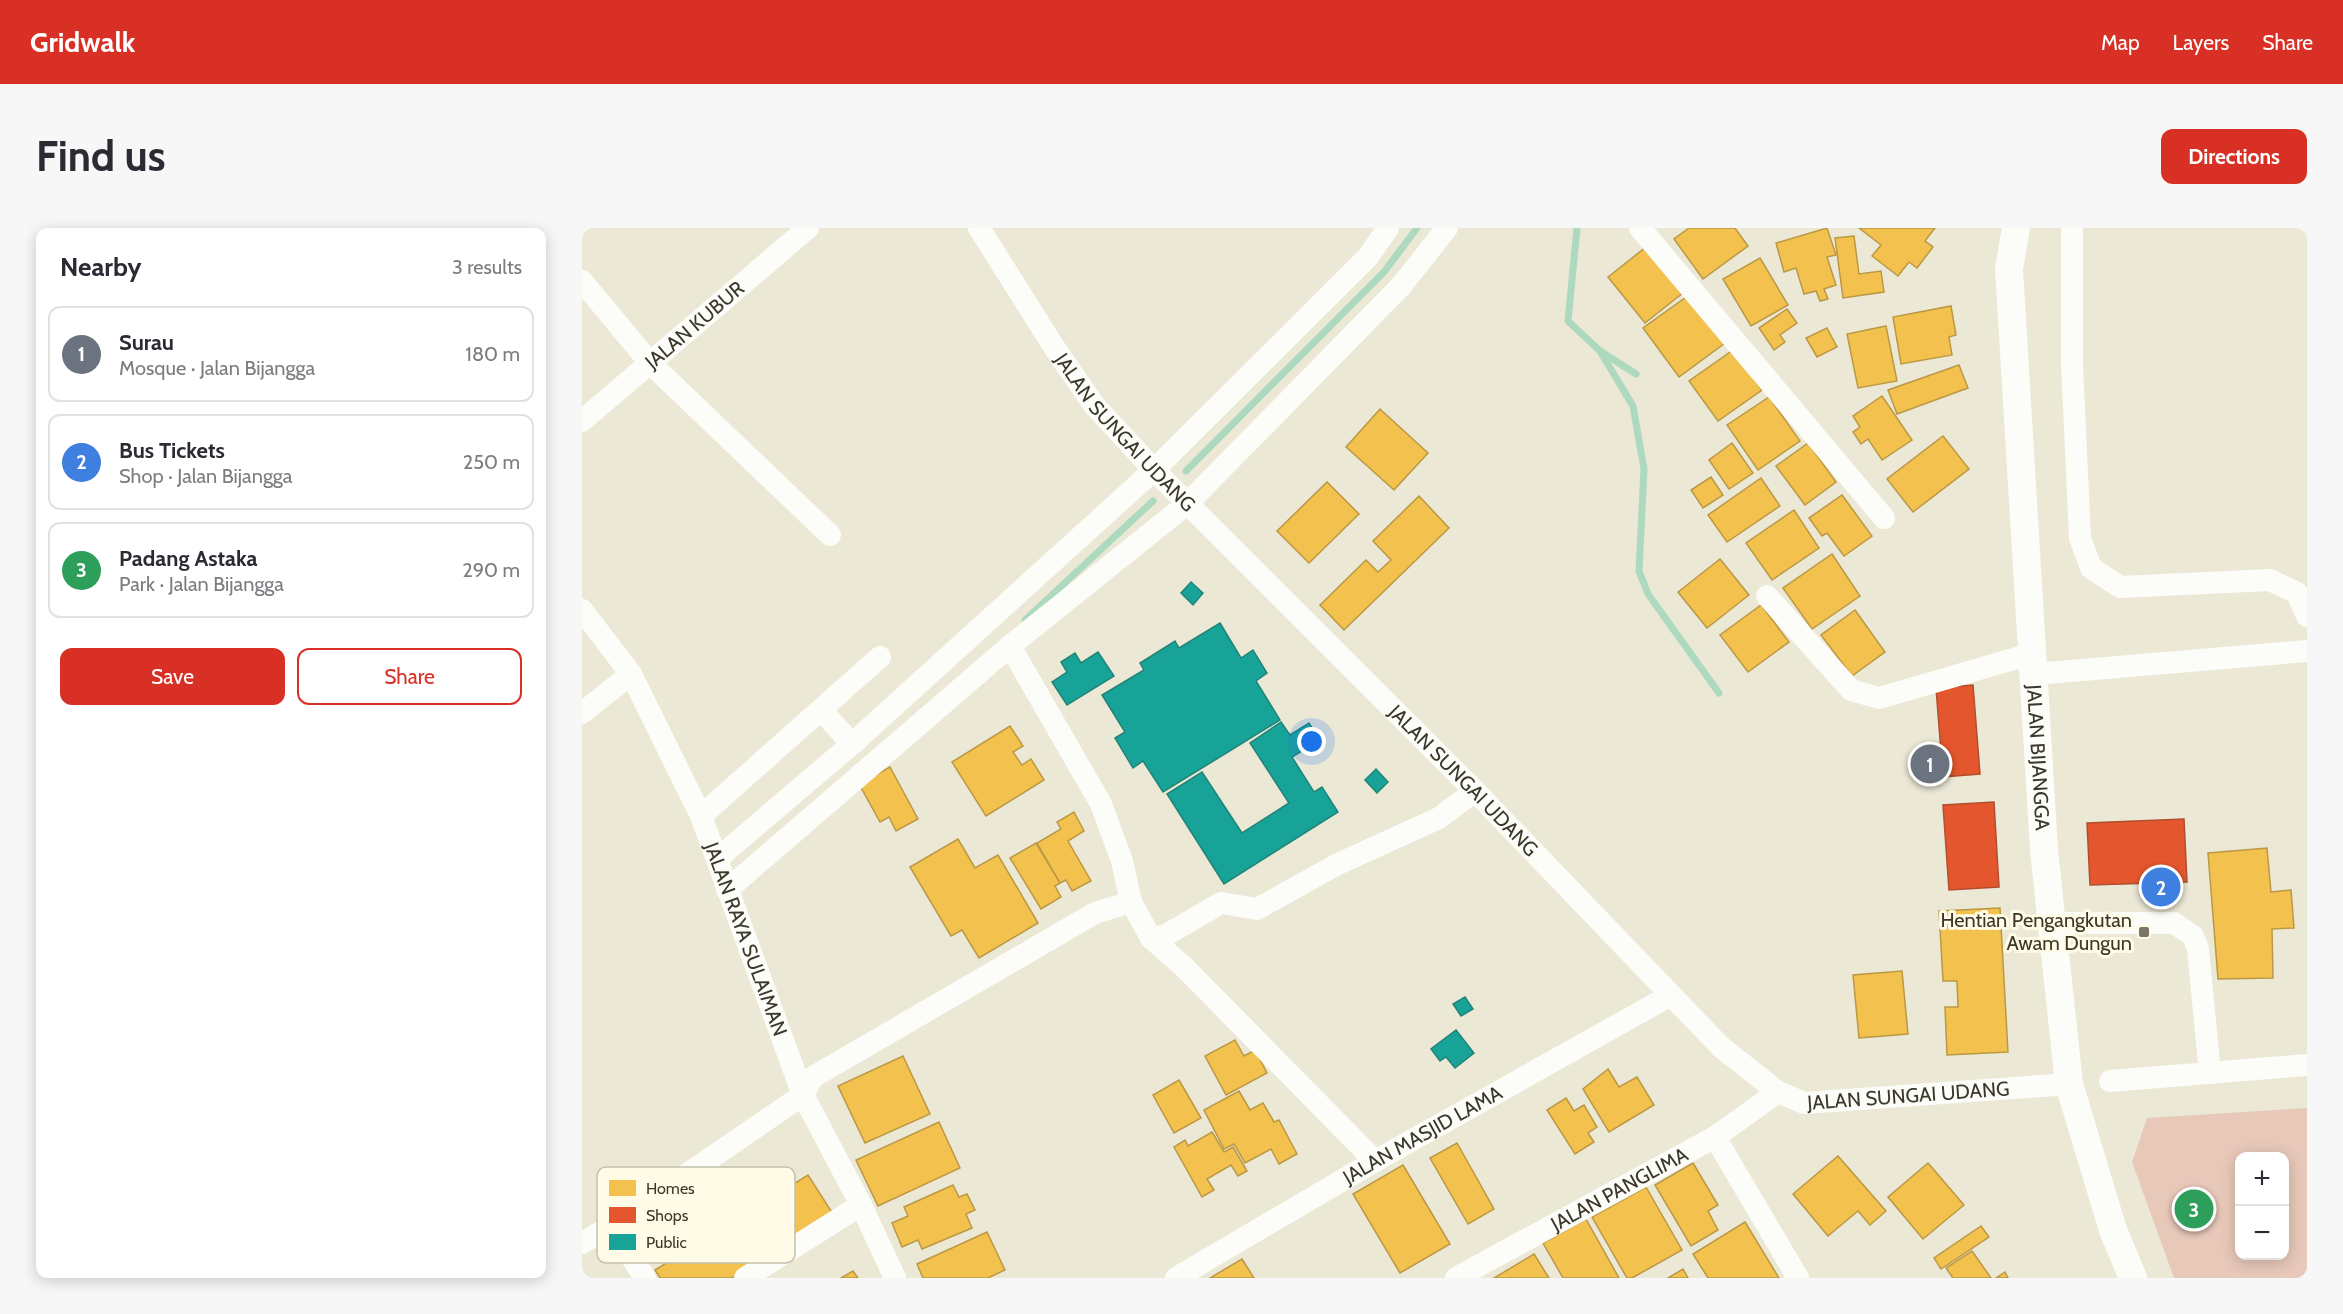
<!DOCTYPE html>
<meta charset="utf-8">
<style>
:root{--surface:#fff;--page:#f7f7f7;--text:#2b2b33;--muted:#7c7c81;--line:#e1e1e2;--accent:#d93025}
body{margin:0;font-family:Cabin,sans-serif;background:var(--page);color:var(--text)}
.controls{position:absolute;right:18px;bottom:18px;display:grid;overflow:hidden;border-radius:12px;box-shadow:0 3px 15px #0003}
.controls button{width:54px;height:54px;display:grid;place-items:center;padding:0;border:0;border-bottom:2px solid var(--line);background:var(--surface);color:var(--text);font:30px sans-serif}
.you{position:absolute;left:730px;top:514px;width:21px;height:21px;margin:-15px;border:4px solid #fff;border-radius:50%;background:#1a73e8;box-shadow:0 0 0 9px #1a73e833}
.badge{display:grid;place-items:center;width:39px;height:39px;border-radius:50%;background:var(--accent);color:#fff;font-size:20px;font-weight:700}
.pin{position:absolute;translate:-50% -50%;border:3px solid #fff;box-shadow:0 2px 6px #0006}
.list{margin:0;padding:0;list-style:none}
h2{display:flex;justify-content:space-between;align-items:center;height:78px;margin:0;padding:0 24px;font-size:26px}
h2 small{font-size:20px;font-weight:400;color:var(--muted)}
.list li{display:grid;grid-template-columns:39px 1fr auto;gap:18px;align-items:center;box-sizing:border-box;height:96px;margin:0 12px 12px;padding:0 12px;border:2px solid var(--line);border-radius:12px}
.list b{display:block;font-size:22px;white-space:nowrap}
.list p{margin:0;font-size:20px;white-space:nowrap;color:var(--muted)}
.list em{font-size:20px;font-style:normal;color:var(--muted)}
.actions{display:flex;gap:12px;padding:18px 24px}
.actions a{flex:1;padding:14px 0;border:2px solid var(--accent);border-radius:12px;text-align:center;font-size:21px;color:var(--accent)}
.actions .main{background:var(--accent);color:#fff}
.map{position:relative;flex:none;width:1725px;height:1050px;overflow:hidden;border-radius:12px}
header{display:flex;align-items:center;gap:36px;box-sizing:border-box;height:84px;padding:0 30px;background:var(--accent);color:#fff}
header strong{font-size:28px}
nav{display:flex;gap:33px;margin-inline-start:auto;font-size:21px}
.intro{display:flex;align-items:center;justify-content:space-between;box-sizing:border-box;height:144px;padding:0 36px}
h1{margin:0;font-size:42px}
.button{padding:15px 27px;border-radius:12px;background:var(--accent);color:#fff;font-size:21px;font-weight:700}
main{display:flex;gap:36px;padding:0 36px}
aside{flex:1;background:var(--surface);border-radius:12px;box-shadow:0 3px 15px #0003}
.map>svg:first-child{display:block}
.green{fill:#e8c8b9;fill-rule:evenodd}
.homes{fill:#f2c14e;stroke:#bb9844;stroke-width:1.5}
.shops{fill:#e4572e;stroke:#b14e2d;stroke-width:1.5}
.public{fill:#17a398;stroke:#228377;stroke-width:1.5}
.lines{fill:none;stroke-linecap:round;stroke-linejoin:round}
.stream{stroke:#add9bf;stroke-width:7}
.minor{stroke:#fcfcf9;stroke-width:22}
.major{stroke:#fcfcf9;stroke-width:28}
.poi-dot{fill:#797667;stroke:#fffbe7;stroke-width:2}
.labels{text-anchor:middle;stroke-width:6;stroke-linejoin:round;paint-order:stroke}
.street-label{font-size:20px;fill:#3b382b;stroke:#fffbe7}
.poi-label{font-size:20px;fill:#3b382b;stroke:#fffbe7;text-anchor:end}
.key{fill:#fffbe7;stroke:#c4c0af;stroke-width:1.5}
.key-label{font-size:16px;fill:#3b382b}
</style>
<header>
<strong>Gridwalk</strong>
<nav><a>Map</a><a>Layers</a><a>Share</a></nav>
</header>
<div class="intro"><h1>Find us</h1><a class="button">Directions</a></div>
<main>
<aside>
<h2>Nearby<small>3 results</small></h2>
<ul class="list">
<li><span class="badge" style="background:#6b7280">1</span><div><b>Surau</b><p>Mosque · Jalan Bijangga</p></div><em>180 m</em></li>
<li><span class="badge" style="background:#3f7fe0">2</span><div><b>Bus Tickets</b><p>Shop · Jalan Bijangga</p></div><em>250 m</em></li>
<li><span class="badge" style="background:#2e9e5b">3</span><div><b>Padang Astaka</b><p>Park · Jalan Bijangga</p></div><em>290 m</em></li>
</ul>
<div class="actions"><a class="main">Save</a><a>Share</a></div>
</aside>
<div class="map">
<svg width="1725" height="1050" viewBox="0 0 1725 1050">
<rect width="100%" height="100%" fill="#ece8d6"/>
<path class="green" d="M1725,880V1050H1592L1550,934L1565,890ZM1658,928H1702V1028H1658Z"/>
<g class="homes">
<polygon points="1107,0 1153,0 1166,18 1121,51 1092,11"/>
<polygon points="1245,0 1254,27 1245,29 1254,57 1242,61 1246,71 1238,73 1234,63 1222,66 1214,40 1202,44 1194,15"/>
<polygon points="1277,0 1353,0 1343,13 1351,19 1335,40 1327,34 1316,48 1290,28 1299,17"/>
<polygon points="1272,8 1277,46 1299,43 1302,64 1261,70 1253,10"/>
<polygon points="1064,19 1101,65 1063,95 1026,49"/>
<polygon points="1178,30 1206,77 1169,98 1141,51"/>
<polygon points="1107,67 1143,115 1097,149 1061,100"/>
<polygon points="1369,78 1374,107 1367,109 1370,127 1319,136 1311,89"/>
<polygon points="1205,81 1215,95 1198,107 1203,114 1192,122 1177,100"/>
<polygon points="1304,98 1315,153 1276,160 1265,106"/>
<polygon points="1245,100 1255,119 1235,129 1224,110"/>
<polygon points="1151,122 1180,162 1136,193 1107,153"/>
<polygon points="1377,137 1386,160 1315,186 1306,162"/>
<polygon points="1300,168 1330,212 1300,232 1286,211 1279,216 1271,204 1278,199 1271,188"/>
<polygon points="1187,169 1218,213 1176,242 1145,197"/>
<polygon points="798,181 846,225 812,262 764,219"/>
<polygon points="1361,208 1387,241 1331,284 1305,251"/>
<polygon points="1150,215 1171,245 1147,261 1127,232"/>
<polygon points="1226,215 1254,254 1223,277 1194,238"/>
<polygon points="1129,249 1141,267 1121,280 1109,262"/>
<polygon points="1179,250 1198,278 1145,314 1126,287"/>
<polygon points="745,254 777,286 727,335 695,303"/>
<polygon points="1260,267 1290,308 1262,328 1245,305 1240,308 1227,290"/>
<polygon points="837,268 867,300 762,402 738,377 784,332 796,344 809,332 791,313"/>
<polygon points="1212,282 1237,320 1190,352 1164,315"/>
<polygon points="1250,326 1278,368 1230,401 1201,360"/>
<polygon points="1138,331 1167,367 1125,400 1096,364"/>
<polygon points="1179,377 1207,414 1166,444 1138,407"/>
<polygon points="1273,382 1303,424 1270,448 1239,407"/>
<polygon points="428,498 441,518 431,524 440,537 449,531 462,552 404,588 370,534"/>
<polygon points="308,539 336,591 314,603 307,589 298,594 277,556"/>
<polygon points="492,584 502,603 486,613 509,653 490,663 484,652 478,655 455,615 479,601 475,594"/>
<polygon points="376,611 393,640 416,627 456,695 397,730 380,702 369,708 328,639"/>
<polygon points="454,615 478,655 473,658 479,669 459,681 428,630"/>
<polygon points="1685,620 1689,664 1709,662 1712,700 1690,701 1691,750 1636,751 1626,625"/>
<polygon points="1418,680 1426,824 1365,827 1363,779 1376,779 1375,753 1361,753 1357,683"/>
<polygon points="1320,743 1326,806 1277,810 1271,747"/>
<polygon points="653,812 662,828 673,822 685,845 644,867 623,828"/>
<polygon points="321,828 348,886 283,915 256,858"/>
<polygon points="1026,841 1037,859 1055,849 1072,877 1027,904 1001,861"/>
<polygon points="597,852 619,890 592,905 571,867"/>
<polygon points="657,863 668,882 681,875 692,894 697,892 715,926 697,936 689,921 663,935 652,916 642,921 622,882"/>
<polygon points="984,870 992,883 1002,877 1015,899 1006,905 1012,914 993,926 965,882"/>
<polygon points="357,894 378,940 296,978 274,932"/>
<polygon points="630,904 642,924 651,919 665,943 656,948 649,937 625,951 632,962 620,969 592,919 603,912 606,918"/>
<polygon points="875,915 912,981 886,996 848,930"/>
<polygon points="1256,928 1304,983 1288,997 1276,983 1246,1008 1211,966"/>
<polygon points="1111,935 1136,977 1126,983 1136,1002 1109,1018 1073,957"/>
<polygon points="1346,935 1382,977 1341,1011 1306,969"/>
<polygon points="821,937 868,1016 818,1045 771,966"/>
<polygon points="226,947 251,986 150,1050 78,1050 73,1042"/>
<polygon points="371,957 377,969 385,966 393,982 384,986 390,1000 340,1021 336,1012 320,1019 310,995 326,988 322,979"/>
<polygon points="1064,959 1100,1022 1050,1050 1045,1050 1010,989"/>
<polygon points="1004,991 1037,1050 981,1050 961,1015"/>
<polygon points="1163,994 1197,1050 1126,1050 1111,1026"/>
<polygon points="1399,998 1407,1009 1359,1041 1352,1030"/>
<polygon points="405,1004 423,1042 406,1050 341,1050 335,1036"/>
<polygon points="1390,1023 1409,1050 1371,1050 1364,1040"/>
<polygon points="952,1026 967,1050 912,1050"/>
<polygon points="660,1031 672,1050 628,1050"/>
<polygon points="1101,1041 1106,1050 1086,1050"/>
<polygon points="271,1043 276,1050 259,1050"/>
<polygon points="1423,1044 1426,1050 1414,1050"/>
</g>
<g class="shops">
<polygon points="1391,457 1398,546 1361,549 1354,460"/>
<polygon points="1412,574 1417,659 1367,662 1361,577"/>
<polygon points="1602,591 1605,654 1508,657 1505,595"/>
</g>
<g class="public">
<polygon points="609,354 621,365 611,377 599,365"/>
<polygon points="638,395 659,430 671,422 685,445 674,453 698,492 581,564 561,533 551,540 533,510 543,504 520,467 562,442 558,435 593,413 597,420"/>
<polygon points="516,424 532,448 485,477 470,454 485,444 479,434 493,425 499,435"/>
<polygon points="699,494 708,507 727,495 738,512 710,529 732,564 740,559 756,584 642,656 585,566 620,544 660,605 707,575 668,515"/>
<polygon points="1356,523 1358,548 1340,549 1338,525"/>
<polygon points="794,541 806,554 795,565 783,552"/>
<polygon points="883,769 891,781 879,788 871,776"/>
<polygon points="874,802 892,825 873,840 864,829 858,833 849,821"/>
</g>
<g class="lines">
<g class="stream">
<polyline points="995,0 986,93 1018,123 1054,146"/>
<polyline points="1018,123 1051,178 1062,241 1057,343 1066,366 1137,465"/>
<polyline points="604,243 802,44 835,0"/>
<polyline points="443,392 571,273"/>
</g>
<g class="minor">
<path id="s1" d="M397,0L472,119L512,177L572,242L893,563L1139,819L1196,864L1222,875L1487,856"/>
<polyline points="1058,0 1302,290"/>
<polyline points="1490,0 1490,136 1498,310 1509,340 1538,359 1688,352 1715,365 1725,388"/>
<polyline points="0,53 68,135 248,307"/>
<path id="s2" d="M0,193L226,0"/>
<polyline points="1185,368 1269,462 1297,470 1452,425"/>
<path id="s3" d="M0,382L49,446L119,588L221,867L279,977L313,1050"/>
<polyline points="428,418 519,576 540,633 549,674 569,710 603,740 793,933"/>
<polyline points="1453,446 1725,423"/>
<polyline points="239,482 270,516"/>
<polyline points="0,485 49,446"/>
<polyline points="119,588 298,429"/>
<polyline points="135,631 270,516 572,242 786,29 806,0"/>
<polyline points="145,662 428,418 605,276 819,58 865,0"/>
<polyline points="1470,695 1592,695 1611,708 1616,721 1628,845"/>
<polyline points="569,710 584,707 639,675 675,681 756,636 857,590 893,563"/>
<polyline points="1528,853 1725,837"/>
<polyline points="1133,909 1216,1050"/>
<polyline points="29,998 63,1050"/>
<polyline points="0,1015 29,998 221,867 231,849 513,685 549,674"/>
<polyline points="163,1050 279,977"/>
<path id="s4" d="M594,1050L793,933L1089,767"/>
<path id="s5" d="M874,1050L1133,909L1196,864"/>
</g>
<path class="major" id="s6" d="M1434,0L1427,41L1462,622L1487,856L1531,1002L1551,1050"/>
</g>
<rect class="poi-dot" x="1556" y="698" width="12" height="12" rx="3"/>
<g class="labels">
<g class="street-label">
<text dy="7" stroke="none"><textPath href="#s2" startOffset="148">JALAN KUBUR</textPath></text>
<text dy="7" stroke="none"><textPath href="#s1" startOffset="252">JALAN SUNGAI UDANG</textPath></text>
<text dy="7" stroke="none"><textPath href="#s6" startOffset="531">JALAN BIJANGGA</textPath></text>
<text dy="7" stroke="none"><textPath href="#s1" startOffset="738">JALAN SUNGAI UDANG</textPath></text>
<text dy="7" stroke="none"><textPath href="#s3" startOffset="370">JALAN RAYA SULAIMAN</textPath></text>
<text dy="7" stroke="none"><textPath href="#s1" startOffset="1314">JALAN SUNGAI UDANG</textPath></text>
<text dy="7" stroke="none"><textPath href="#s4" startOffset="285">JALAN MASJID LAMA</textPath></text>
<text dy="7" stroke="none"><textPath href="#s5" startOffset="186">JALAN PANGLIMA</textPath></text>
</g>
<g class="poi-label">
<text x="1550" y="699">Hentian Pengangkutan<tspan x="1550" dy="23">Awam Dungun</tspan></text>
</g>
</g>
<rect x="15" y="939" width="198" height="96" rx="9" class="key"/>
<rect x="27" y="952" width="27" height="16" fill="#f2c14e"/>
<rect x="27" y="979" width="27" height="16" fill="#e4572e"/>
<rect x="27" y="1006" width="27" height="16" fill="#17a398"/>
<g class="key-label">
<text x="64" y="966">Homes</text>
<text x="64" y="993">Shops</text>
<text x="64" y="1020">Public</text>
</g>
</svg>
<div class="controls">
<button>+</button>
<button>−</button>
</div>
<div class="you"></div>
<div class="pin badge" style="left:1348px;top:536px;background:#6b7280">1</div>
<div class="pin badge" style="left:1579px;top:659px;background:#3f7fe0">2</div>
<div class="pin badge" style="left:1612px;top:981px;background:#2e9e5b">3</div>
</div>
</main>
